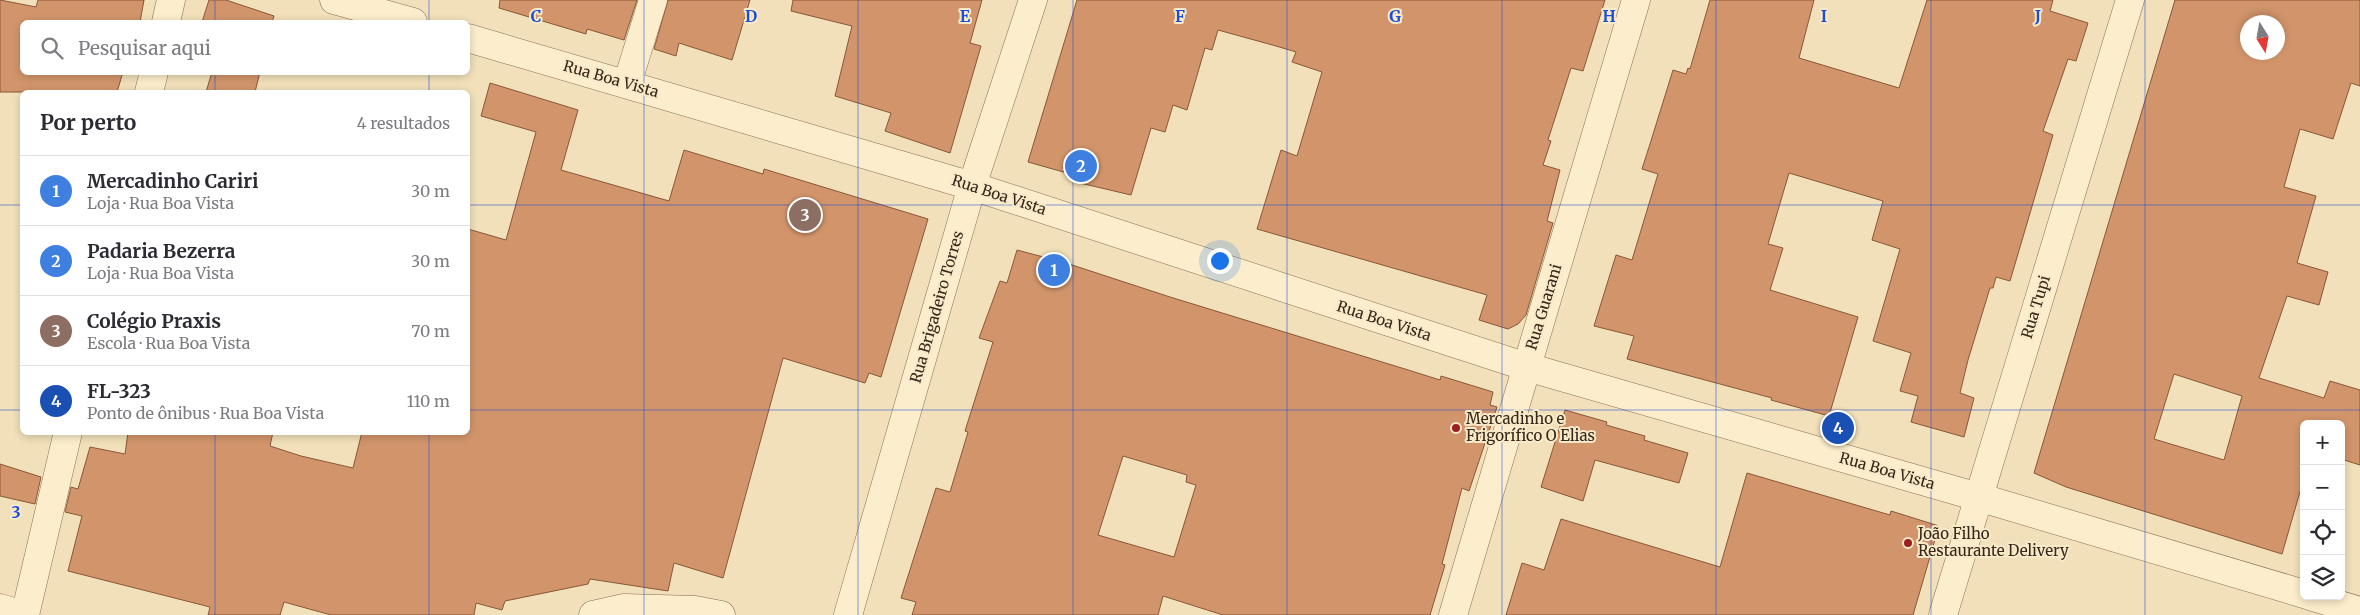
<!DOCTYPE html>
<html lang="pt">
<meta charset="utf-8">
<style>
:root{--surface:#fff;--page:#f7f7f7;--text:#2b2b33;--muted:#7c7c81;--line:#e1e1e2;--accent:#9b1e20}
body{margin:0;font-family:Merriweather,serif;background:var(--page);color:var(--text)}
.controls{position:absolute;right:15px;bottom:15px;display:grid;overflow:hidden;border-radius:8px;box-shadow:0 2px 8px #0003}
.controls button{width:45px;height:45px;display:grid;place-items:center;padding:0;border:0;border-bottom:1px solid var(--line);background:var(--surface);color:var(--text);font:25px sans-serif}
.compass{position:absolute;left:2240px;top:15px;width:45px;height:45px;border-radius:50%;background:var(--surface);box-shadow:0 2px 8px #0003;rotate:169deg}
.you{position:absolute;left:1219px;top:260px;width:18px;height:18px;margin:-12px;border:4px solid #fff;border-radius:50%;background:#1a73e8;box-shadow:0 0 0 8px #1a73e833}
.badge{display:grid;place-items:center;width:32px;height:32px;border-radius:50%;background:var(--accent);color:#fff;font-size:16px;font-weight:700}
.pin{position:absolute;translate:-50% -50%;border:2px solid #fff;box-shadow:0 1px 5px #0006}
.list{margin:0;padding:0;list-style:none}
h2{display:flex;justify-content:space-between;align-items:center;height:65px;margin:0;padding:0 20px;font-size:21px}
h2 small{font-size:16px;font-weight:400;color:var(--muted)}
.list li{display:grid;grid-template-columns:32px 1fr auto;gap:15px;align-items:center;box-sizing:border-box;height:70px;padding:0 20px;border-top:1px solid var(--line)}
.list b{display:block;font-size:19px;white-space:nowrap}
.list p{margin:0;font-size:16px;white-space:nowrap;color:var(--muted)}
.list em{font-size:16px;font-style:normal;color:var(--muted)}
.icon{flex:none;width:28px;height:28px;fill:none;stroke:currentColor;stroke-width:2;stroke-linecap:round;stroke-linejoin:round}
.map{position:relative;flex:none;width:2360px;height:615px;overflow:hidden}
.search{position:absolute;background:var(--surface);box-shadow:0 2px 8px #0003;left:20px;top:20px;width:450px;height:55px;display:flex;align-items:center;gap:12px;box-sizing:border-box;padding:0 18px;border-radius:8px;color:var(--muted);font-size:19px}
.panel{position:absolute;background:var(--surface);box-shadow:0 2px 8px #0003;left:20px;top:90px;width:450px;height:345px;border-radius:8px}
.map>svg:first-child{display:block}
.building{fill:#d2956b;stroke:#895737;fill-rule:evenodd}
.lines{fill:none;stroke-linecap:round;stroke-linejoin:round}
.minor-casing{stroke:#886f52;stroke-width:29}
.minor{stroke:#fcedcc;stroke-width:28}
.grid{fill:none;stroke:#1d4ed8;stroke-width:1;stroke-opacity:0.55}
.poi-dot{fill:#9b1e20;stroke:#f8eac9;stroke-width:2}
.labels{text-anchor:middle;stroke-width:4;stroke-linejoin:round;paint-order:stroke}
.street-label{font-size:15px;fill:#352719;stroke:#f8eac9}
.poi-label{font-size:15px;fill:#352719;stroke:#f8eac9;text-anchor:start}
.grid-label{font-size:16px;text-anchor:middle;font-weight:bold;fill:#1d4ed8;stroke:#f8eac9;stroke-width:4;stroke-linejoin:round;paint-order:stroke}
</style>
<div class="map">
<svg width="2360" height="615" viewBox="0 0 2360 615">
<rect width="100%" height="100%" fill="#f1e0b9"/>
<g class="building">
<polygon points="0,0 36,7 38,0 144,0 140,22 22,22 22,72 123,72 117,92 0,92"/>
<polygon points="209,0 226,0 274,16 272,22 202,22"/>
<polygon points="500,0 637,0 624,40 587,29 586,34 499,8"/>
<polygon points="668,0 750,0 732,60 679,43 676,56 654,49"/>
<polygon points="793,0 982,0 970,43 981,46 950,153 885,131 891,113 835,96 852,26 791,11"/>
<polygon points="1077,0 1605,0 1583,71 1571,68 1548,140 1551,141 1543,165 1560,170 1547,221 1553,223 1526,315 1518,324 1508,329 1479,320 1487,295 1257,229 1281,150 1297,156 1322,72 1292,62 1296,52 1276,46 1218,30 1212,50 1205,48 1187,110 1173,105 1165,132 1151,128 1131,195 1080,183 1081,177 1028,162"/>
<polygon points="1710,0 1814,0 1799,58 1899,88 1927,0 2053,0 2050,11 2088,23 2076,61 2068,59 2043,131 2053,135 2010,281 1996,277 1993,288 1990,288 1968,360 1960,393 1974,398 1964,437 1911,422 1918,396 1900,391 1911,353 1873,341 1900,249 1872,240 1883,201 1789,173 1768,244 1783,248 1770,290 1858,317 1829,416 1771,400 1772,398 1627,359 1634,336 1594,326 1616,255 1632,260 1658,174 1642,169 1650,144 1673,70 1686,74 1688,68 1690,69"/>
<path d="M2175,0H2360V86L2351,83L2333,139L2300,129L2284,187L2316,196L2297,263L2328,272L2319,305L2287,296L2259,378L2324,398L2330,381L2360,390V465L2341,459V424H2304V478L2282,554L2066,487L2034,473ZM2248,22H2278V52H2248ZM2174,374L2242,396L2224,460L2154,439Z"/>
<polygon points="212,72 260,72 255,92 206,92"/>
<polygon points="490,83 578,110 561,170 669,201 684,150 763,174 764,169 928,219 881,377 869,373 865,383 783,358 723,578 674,563 668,591 590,579 588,584 505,601 502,610 476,603 474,615 331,615 284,602 280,615 208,615 210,607 68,571 82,516 65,512 71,487 78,489 90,447 125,454 128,432 273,432 270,446 301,456 353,468 362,432 468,432 468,229 506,240 536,132 481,116"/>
<path d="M1017,250L1066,263L1170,297L1405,369L1440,380L1441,376L1493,392L1490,405L1497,407L1469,491L1462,488L1442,564L1445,565L1430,615H1223L1163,596L1158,615H912L916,602L901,598L936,488L950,492L968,432L965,431L993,342L979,338L1000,281L1007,283ZM1123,456L1187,475L1186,482L1196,485L1174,557L1098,535Z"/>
<polygon points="1565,410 1607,422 1606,425 1645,436 1644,440 1688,453 1679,483 1595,460 1583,501 1541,487"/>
<polygon points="0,464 41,477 35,504 0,496"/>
<polygon points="1747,473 1890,515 1891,511 1939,526 1913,615 1506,615 1522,563 1544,570 1561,519 1720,567"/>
</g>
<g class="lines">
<defs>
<g id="minor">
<polyline points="334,0 413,22"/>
<polyline points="166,22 171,0"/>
<polyline points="468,38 972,186 1527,367 1978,497 2304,594"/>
<polyline points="627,84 653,0"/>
<polyline points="149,92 154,72"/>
<polyline points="2310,596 2360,611"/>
<polyline points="0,608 23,615"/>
<polyline points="25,615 68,432"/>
<polyline points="593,615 624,608 695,610 721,615"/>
<polyline points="848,615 972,186 1033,0"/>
<polyline points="1453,615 1636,0"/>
<polyline points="1943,615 2130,0"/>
</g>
</defs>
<use href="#minor" class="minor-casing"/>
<use href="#minor" class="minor"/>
</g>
<path class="grid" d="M215,0V22M429,0V22M644,0V615M858,0V615M1073,0V615M1287,0V615M1502,0V615M1716,0V615M1931,0V615M2145,0V615M215,72V92M429,72V92M0,205H22M468,205H2360M0,410H22M468,410H2360M215,432V615M429,432V615"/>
<g class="poi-dot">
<circle cx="1456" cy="428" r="5"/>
<circle cx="1908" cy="543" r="5"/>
</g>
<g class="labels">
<g class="street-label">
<text transform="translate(611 79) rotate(16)" y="5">Rua Boa Vista</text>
<text transform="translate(999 195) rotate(18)" y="5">Rua Boa Vista</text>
<text transform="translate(937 307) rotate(-74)" y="5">Rua Brigadeiro Torres</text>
<text transform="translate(1544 307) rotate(-73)" y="5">Rua Guarani</text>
<text transform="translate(2036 307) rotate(-73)" y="5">Rua Tupi</text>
<text transform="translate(1384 321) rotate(18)" y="5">Rua Boa Vista</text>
<text transform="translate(1887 471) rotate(16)" y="5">Rua Boa Vista</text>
</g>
<g class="poi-label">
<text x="1466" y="424">Mercadinho e<tspan x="1466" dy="17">Frigorífico O Elias</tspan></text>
<text x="1918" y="539">João Filho<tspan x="1918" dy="17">Restaurante Delivery</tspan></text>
</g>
</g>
<g class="grid-label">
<text x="536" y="22">C</text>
<text x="751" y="22">D</text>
<text x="965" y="22">E</text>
<text x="1180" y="22">F</text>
<text x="1395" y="22">G</text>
<text x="1609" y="22">H</text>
<text x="1824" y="22">I</text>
<text x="2038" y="22">J</text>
<text x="16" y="518">3</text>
</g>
</svg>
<div class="controls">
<button>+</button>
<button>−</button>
<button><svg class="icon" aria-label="locate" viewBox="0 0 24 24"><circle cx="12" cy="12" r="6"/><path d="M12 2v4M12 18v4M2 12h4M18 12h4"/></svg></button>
<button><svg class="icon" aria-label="layers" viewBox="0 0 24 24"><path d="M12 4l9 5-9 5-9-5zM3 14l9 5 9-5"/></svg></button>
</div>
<svg class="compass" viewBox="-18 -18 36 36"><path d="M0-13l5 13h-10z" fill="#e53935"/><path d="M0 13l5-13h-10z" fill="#7c7c81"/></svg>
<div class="you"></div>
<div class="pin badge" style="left:1054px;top:270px;background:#3f7fe0">1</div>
<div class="pin badge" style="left:1081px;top:166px;background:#3f7fe0">2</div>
<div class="pin badge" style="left:805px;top:215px;background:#8d6e63">3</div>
<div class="pin badge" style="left:1838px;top:428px;background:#1a4fb4">4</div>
<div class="search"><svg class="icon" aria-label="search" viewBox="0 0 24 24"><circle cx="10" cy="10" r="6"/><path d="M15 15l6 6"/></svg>Pesquisar aqui</div>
<section class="panel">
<h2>Por perto<small>4 resultados</small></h2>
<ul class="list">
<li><span class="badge" style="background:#3f7fe0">1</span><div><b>Mercadinho Cariri</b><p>Loja · Rua Boa Vista</p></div><em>30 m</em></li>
<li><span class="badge" style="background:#3f7fe0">2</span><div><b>Padaria Bezerra</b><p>Loja · Rua Boa Vista</p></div><em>30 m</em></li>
<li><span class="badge" style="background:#8d6e63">3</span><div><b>Colégio Praxis</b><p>Escola · Rua Boa Vista</p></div><em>70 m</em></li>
<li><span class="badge" style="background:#1a4fb4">4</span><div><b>FL-323</b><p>Ponto de ônibus · Rua Boa Vista</p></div><em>110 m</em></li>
</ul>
</section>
</div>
